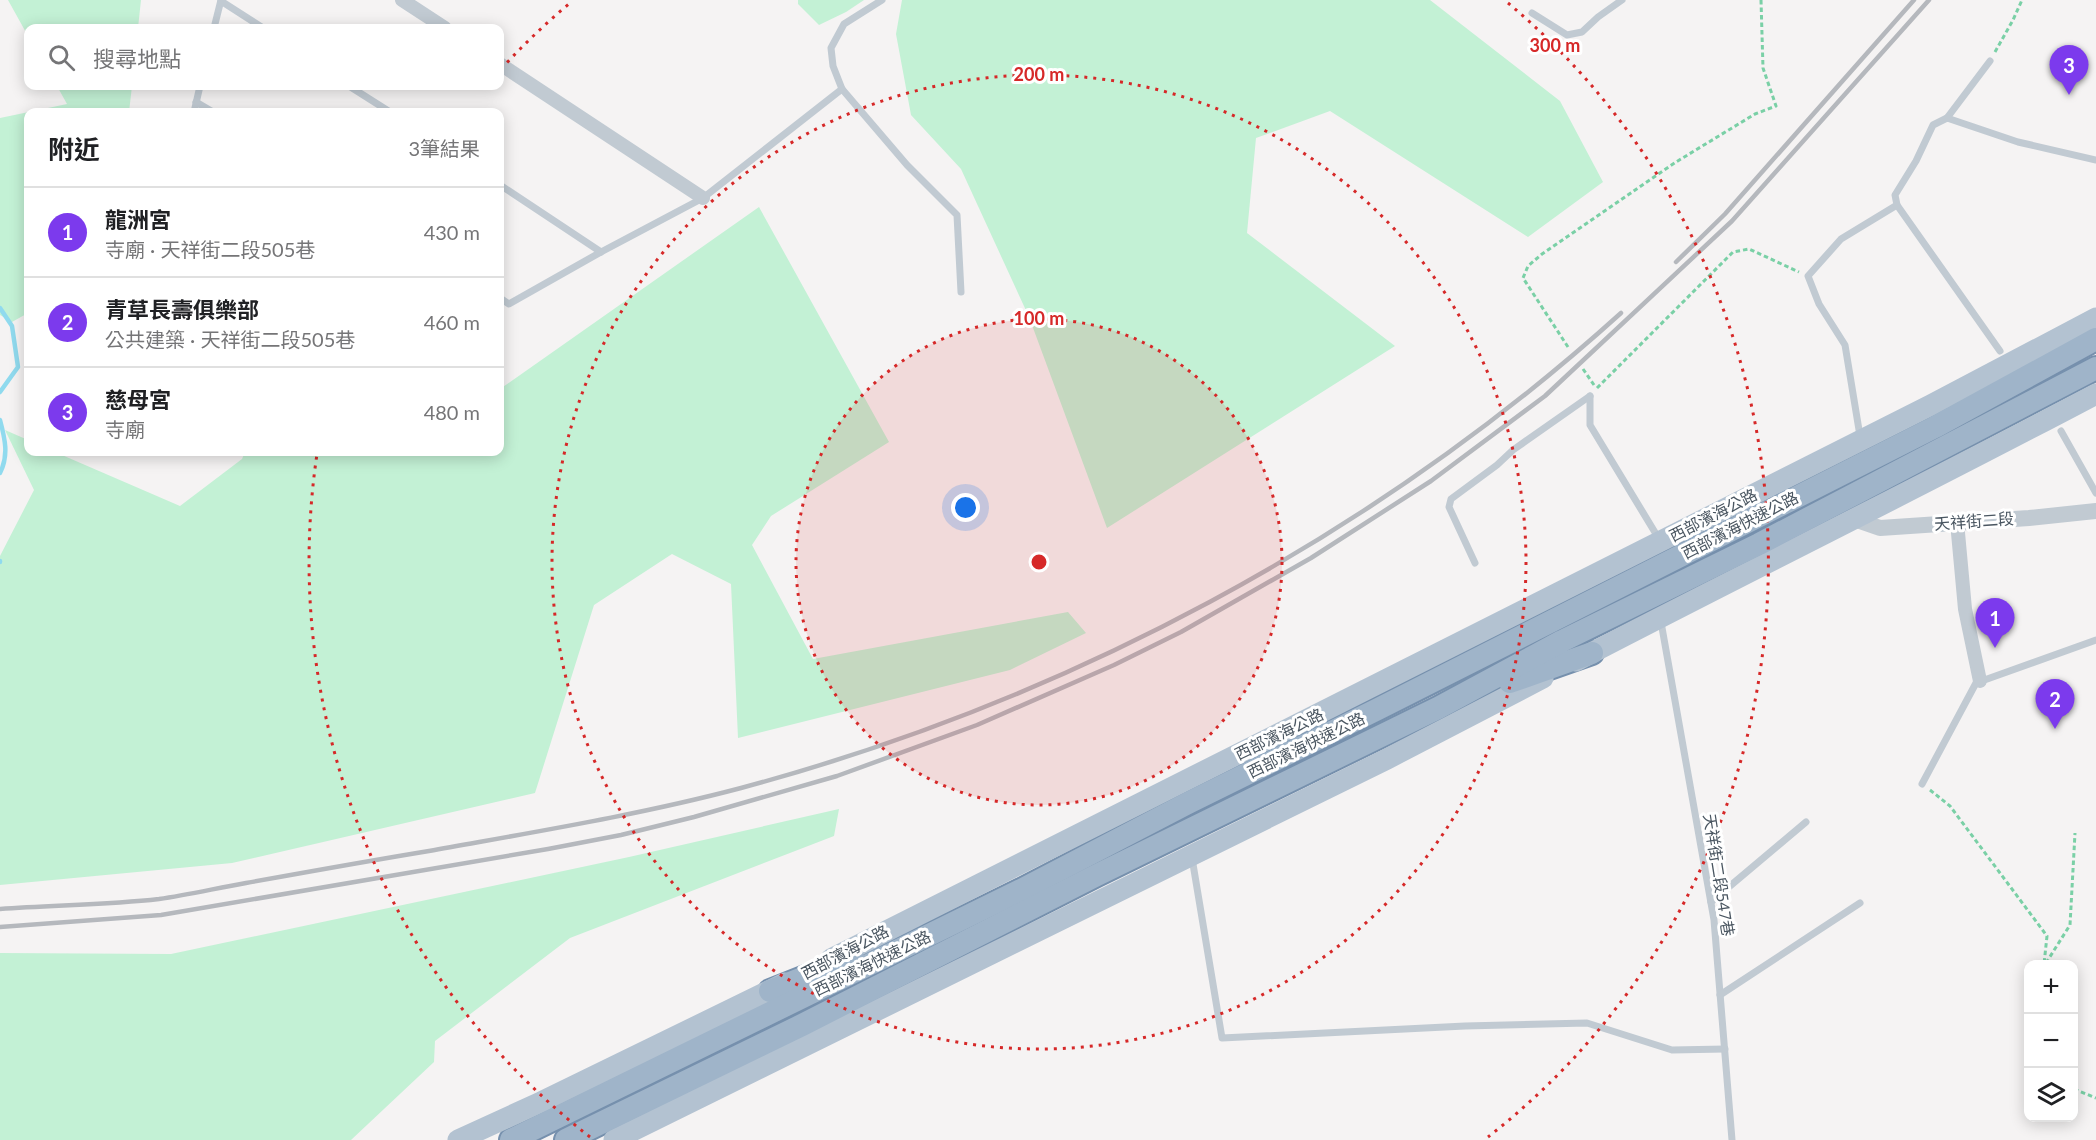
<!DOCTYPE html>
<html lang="zh-TW">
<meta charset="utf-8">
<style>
:root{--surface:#fff;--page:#f2f2f2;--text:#202124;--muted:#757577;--line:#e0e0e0;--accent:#7c3aed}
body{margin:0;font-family:Lato,"Noto Sans TC",sans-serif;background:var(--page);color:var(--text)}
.controls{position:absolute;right:18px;bottom:18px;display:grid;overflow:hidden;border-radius:12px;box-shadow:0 3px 15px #0003}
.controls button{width:54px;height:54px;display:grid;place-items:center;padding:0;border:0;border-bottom:2px solid var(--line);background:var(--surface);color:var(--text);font:30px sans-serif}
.you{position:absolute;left:966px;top:508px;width:21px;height:21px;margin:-15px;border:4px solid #fff;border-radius:50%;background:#1a73e8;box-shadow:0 0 0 9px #1a73e833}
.badge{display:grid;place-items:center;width:39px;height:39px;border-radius:50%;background:var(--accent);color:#fff;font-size:20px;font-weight:700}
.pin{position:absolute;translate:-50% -50px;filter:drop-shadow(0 2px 3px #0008)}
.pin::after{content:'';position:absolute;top:32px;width:21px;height:18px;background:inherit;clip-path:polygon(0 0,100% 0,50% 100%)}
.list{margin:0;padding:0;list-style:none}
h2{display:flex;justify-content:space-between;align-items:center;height:78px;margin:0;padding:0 24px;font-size:26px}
h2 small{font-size:20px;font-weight:400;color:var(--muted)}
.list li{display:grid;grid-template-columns:39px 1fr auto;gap:18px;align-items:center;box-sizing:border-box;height:90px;padding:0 24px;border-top:2px solid var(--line)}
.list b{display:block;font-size:22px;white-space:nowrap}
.list p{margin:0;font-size:20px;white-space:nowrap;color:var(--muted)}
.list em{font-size:20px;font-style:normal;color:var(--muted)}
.icon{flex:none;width:33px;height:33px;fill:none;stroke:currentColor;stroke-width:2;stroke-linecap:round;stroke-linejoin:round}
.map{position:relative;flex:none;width:2096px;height:1140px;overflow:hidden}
.search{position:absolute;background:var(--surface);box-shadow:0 3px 15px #0003;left:24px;top:24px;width:480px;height:66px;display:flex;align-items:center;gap:15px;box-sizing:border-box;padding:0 21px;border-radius:12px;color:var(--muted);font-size:22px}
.panel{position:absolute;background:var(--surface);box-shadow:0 3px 15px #0003;left:24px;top:108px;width:480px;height:348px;border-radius:12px}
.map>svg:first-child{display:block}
.green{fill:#c3f1d5}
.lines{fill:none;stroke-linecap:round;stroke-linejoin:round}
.stream{stroke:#90daee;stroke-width:4.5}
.trunk-casing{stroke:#7690ad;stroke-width:26}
.path{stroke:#7ad0a6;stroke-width:3;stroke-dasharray:4.5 3;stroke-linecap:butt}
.service{stroke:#c1cad2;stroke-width:7}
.minor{stroke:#c1cad2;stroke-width:14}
.tertiary{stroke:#c1cad2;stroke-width:16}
.primary{stroke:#b3c2d1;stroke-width:21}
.trunk{stroke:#9fb4c9;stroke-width:22}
.rail{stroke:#b5b8bd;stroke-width:4.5}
.ring{fill:none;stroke:#d62828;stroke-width:3;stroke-dasharray:3 6}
.labels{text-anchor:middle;stroke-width:6;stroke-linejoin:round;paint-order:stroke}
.street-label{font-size:16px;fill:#4a5661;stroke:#fff}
.centre{fill:#d62828;stroke:#fff;stroke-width:3}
.ring-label{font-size:18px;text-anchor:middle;font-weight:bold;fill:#d62828;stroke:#fff;stroke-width:6;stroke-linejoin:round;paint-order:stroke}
</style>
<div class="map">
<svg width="2096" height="1140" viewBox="0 0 2096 1140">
<rect width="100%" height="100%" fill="#f5f3f3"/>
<g class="green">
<polygon points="8,0 141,0 138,28 28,28 28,36"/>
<polygon points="798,0 864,0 846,12 819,25 798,4"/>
<polygon points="902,0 1430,0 1560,101 1603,182 1528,237 1330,111 1256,138 1247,233 1395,346 1107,528 1029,317 961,169 911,115 896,34"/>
<polygon points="57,86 132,86 129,112 28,112 28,313 12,322 0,315 0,118 67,104"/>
<polygon points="759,207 889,442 771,516 752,545 813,659 1068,612 1086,633 1010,670 738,738 731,584 672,554 594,605 535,793 232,863 0,885 0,556 34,490 5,430 28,440 28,452 55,452 180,506 242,459 245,452 500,452 500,389"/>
<polygon points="839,809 834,836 570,938 435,1041 434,1062 351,1140 0,1140 0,953 171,954 629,857"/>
</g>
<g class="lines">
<g class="stream">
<polyline points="0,308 12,326 18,367 0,392"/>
<path d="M0,420C5,439 9,455 0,473"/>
<polyline points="0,561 0,562"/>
</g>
<defs>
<g id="trunk">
<polyline points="1510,682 1592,653"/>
<polyline points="770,991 853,958"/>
<polyline points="511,1140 1021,890 1188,803 1378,709 1935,427 2096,339"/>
<polyline points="566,1140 804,1024 1097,875 1438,708 1562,641 1759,544 2096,368"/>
</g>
</defs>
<use href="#trunk" class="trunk-casing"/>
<g class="path">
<polyline points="1995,52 2013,20 2022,0"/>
<polyline points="1568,347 1523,278 1528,266 1542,254 1676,162 1755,114 1776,106 1763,68 1761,0"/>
<polyline points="1583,369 1594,385"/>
<polyline points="1597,388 1733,252 1749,249 1799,272"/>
<polyline points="1930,790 1950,806 2047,936 2044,964"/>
<polyline points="2046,963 2070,925 2075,833"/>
<polyline points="2074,1089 2096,1098"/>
</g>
<g class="service">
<polyline points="882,0 844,24 831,48 833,66 842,89 907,165 957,215 961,292"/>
<polyline points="221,1 263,28"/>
<polyline points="1532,13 1567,35 1582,32 1598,17 1622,0"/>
<polyline points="214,28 221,0"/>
<polyline points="349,86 390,112"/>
<polyline points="196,102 213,112"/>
<polyline points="194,112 200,86"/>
<polyline points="1947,118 1990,61"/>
<polyline points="500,185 601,252"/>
<polyline points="1897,205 2000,351"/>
<polyline points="500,298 509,304 601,252 703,198 842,89"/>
<polyline points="1590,396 1590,425 1659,539"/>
<polyline points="2061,431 2096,493"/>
<polyline points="1860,436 1845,345 1819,304 1808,276 1841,239 1897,205 1895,195 1916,161 1933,125 1947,118 2018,142 2096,160"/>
<polyline points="1475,563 1449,507 1451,499 1497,465 1513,450 1590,396"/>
<polyline points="1661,622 1714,920 1732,1140"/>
<polyline points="1922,784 1976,683 2096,640"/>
<polyline points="1192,858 1222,1038 1465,1026 1587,1023 1672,1050 1725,1049"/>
<polyline points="1711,902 1806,822"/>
<polyline points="1720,995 1860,903"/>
</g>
<g class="minor">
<polyline points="402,0 445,28"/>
<polyline points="500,64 703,198"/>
<polyline points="1957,522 1965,609 1980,681"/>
</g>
<polyline class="tertiary" points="1854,519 1880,528 2029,518 2096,511"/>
<g class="primary">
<path d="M1576,661C1749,571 1924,485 2096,394"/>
<polyline points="831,959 1931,405 2096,318"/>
<polyline points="458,1140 541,1102 785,983"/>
<polyline points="614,1140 1387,759 1543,678"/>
</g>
<use href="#trunk" class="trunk"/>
<g class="rail">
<polyline points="1676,262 1725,214 1914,0"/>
<path d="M0,909C53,905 107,905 159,899C188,895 217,888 246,883C307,872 368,861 429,851C534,832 639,815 741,788C1065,701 1372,538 1621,313"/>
<polyline points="0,927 161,915 548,849 621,835 694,817 837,776 977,725 1114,665 1181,632 1311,558 1431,481 1545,396 1732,221 1929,0"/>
</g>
</g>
<circle cx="1039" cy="562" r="243" fill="#d62828" fill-opacity=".12"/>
<g class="ring">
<circle cx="1039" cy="562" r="243"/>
<circle cx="1039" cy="562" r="487"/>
<path d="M590 1137A730 730 0 0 1 317 454M501 69A730 730 0 0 1 570 3M1508 3A730 730 0 0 1 1488 1137"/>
</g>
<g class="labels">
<g class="street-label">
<text transform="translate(1713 515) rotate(-27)" y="6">西部濱海公路</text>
<text transform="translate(1974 521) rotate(-4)" y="6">天祥街二段</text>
<text transform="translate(1740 525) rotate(-27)" y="6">西部濱海快速公路</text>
<text transform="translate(1279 734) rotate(-26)" y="6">西部濱海公路</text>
<text transform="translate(1306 745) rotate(-26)" y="6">西部濱海快速公路</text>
<text transform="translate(1719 875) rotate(81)" y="6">天祥街二段547巷</text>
<text transform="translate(845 952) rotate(-28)" y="6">西部濱海公路</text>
<text transform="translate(872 963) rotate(-26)" y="6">西部濱海快速公路</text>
</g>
</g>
<circle cx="1039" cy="562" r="9" class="centre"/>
<g class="ring-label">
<text x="1555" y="52">300 m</text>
<text x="1039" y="81">200 m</text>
<text x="1039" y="325">100 m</text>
</g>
</svg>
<div class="controls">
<button>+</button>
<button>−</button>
<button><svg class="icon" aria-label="layers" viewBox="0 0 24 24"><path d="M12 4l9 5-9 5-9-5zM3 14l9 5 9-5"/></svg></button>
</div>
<div class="you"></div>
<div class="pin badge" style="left:1995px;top:648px">1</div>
<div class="pin badge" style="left:2055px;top:729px">2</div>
<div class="pin badge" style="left:2069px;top:95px">3</div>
<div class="search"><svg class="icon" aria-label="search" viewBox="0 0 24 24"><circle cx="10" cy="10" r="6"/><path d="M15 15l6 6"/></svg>搜尋地點</div>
<section class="panel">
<h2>附近<small>3筆結果</small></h2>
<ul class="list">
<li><span class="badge">1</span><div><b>龍洲宮</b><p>寺廟 · 天祥街二段505巷</p></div><em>430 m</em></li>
<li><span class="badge">2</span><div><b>青草長壽俱樂部</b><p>公共建築 · 天祥街二段505巷</p></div><em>460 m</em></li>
<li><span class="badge">3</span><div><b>慈母宮</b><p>寺廟</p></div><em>480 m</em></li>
</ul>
</section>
</div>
